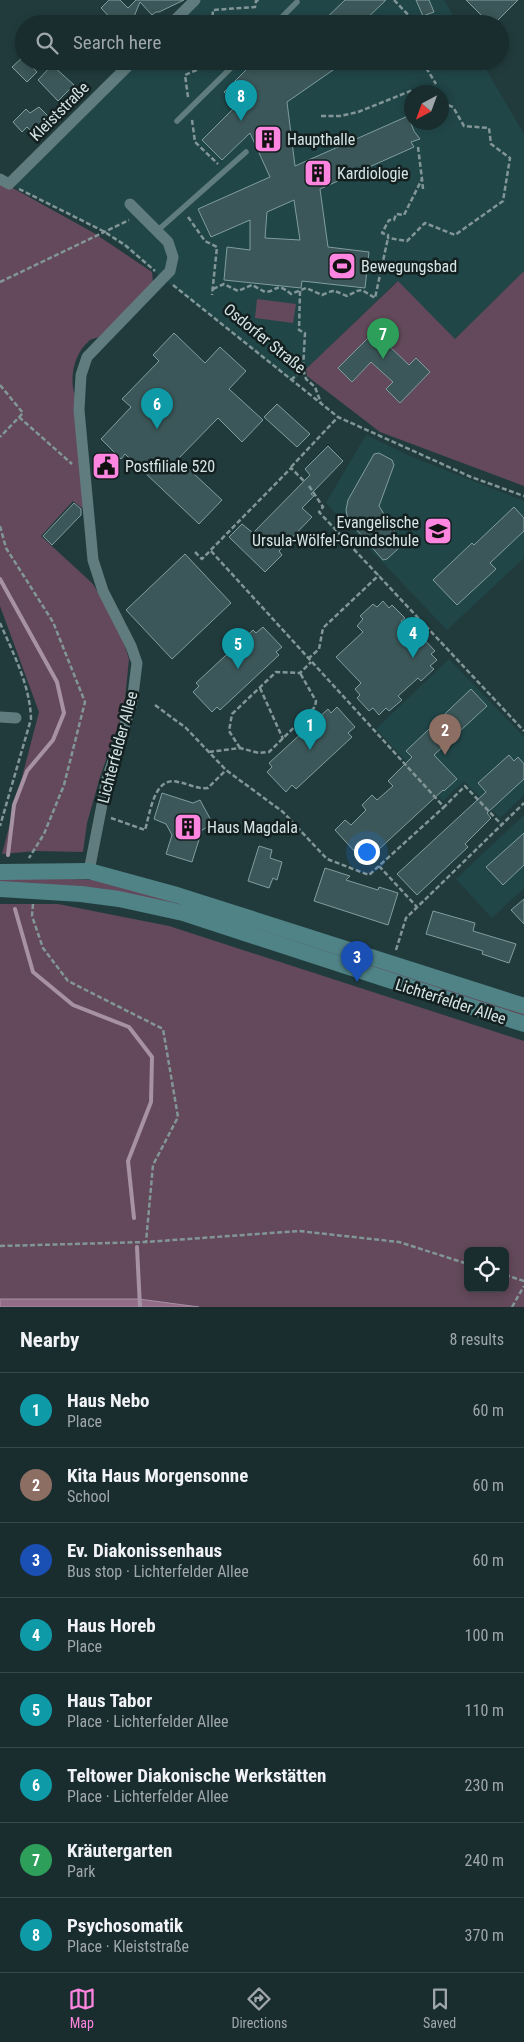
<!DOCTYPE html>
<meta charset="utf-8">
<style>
:root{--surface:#192c2e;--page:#223436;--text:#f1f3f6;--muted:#9fa7aa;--line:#37484a;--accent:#fe85e0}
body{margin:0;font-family:"Roboto Condensed",sans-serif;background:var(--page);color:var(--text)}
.controls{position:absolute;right:15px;bottom:15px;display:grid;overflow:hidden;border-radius:8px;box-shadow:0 2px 8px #0003}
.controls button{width:45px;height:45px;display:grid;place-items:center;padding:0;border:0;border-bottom:1px solid var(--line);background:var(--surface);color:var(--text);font:25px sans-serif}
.compass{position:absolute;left:404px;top:85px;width:45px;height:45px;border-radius:50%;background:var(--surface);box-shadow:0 2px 8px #0003;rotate:221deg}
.you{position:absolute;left:366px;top:851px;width:18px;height:18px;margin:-12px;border:4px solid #fff;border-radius:50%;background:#1a73e8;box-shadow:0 0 0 8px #1a73e833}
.badge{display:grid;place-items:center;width:32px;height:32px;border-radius:50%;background:var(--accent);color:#fff;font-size:16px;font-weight:700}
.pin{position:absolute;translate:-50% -41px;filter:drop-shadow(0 1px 2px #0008)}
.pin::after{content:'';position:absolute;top:26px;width:18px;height:15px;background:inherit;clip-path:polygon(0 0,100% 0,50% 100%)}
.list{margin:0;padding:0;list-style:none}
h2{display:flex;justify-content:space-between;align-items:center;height:65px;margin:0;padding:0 20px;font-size:21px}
h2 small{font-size:16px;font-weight:400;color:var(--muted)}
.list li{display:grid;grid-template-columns:32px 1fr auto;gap:15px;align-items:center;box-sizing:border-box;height:75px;padding:0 20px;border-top:1px solid var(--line)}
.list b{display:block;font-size:19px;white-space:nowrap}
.list p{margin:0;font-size:16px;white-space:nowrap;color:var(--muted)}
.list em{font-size:16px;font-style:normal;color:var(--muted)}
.icon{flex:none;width:28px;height:28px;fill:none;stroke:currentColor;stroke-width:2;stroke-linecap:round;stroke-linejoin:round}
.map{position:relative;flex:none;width:524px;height:1307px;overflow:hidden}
.search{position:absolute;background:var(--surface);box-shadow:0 2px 8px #0003;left:15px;right:15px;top:15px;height:55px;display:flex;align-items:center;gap:12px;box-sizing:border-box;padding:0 18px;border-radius:28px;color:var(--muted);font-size:19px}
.sheet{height:665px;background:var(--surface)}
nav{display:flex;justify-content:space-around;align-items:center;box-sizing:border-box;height:70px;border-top:1px solid var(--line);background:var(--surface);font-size:14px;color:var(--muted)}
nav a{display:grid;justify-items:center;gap:2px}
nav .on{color:var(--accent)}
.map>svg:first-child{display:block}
.built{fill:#214648;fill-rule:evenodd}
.green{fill:#63495b;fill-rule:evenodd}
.water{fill:#936d88;stroke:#a791a4}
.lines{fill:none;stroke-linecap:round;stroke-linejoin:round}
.stream{stroke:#a791a4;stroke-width:4}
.building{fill:#3c5759;stroke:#809d9f;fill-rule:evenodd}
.path{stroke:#829698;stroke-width:2.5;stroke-dasharray:5 2.5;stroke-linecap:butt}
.service{stroke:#607c7e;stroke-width:5.5}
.minor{stroke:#607c7e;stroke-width:11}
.secondary{stroke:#508386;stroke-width:16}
.labels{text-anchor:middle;stroke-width:5;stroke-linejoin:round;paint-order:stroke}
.street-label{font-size:16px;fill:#d5e4e5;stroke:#142020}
.poi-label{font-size:16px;fill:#d5e4e5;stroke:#142020;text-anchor:start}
</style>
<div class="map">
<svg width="524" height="1307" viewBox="0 0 524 1307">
<rect width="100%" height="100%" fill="#213b3d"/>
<g class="built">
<polygon points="194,0 444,0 458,24 170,24"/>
<path d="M132,61H481L524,134V271L455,339L397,281L293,382L103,231L9,184ZM412,92H442V122H412Z"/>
<polygon points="366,435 412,457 524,501 524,558 447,630 326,503"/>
<polygon points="449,659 524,737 524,795 500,818 464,781 443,801 376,729"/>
<polygon points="524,815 524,888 492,918 456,879"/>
</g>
<g class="green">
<path d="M0,181L94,233L152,272L153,283L99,337C96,338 90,339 88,342C74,354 69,379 75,395L87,512L73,501L41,536L93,584L119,628L129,659L124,709L100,777L87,823L83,852L36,851L2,854L39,712L0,606Z"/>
<polygon points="524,271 524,486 380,432 307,376 306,369 398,281 455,339"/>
<polygon points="257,299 296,304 293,323 255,318"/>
<polygon points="0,876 93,880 132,889 524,1012 524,1019 185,910 0,886"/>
<path d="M0,904H58L169,926L524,1041V1307H199L139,1299H0ZM468,1251H505V1288H468Z"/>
</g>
<polygon class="water" points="0,1299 139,1299 199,1307 0,1307"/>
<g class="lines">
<g class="stream">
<polyline points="0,579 57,682 64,713 53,740 27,771 14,805 8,855"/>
<polyline points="15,909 33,972 73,1005 129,1027 152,1057 151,1102 128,1161 134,1218"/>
<polyline points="137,1247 140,1307"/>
</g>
</g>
<g class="building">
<polygon points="109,0 120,0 128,8 136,0 184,0 159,12 156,12 152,15 140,2 131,24 116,24 101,8"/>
<polygon points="345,0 386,0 361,24 320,24"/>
<polygon points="416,0 429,0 434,12 423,16"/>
<polygon points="466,0 518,0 494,24 490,24"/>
<polygon points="23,57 24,61 27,61 37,72 27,82 12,67"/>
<path d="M255,61H346L287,102L295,166L408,116L414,131L420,139L411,142L414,147L320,189L328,247L369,252L365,288L302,281L301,288L224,280L227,247L250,250V220L211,237L198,209L270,177L250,133L222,160L202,140L237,105L224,92ZM294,200L300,240L265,238L267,212Z"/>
<polygon points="52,65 74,85 58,101 38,80"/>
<polygon points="39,107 49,117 33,133 27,127 22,132 13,122 26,109 30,113"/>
<polygon points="381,325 395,338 388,345 409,365 416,358 430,372 400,403 386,389 393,382 371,362 352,382 338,368"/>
<polygon points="174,333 205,363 220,347 246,371 229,389 263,420 242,442 218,418 178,459 222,500 199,524 125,454 121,459 101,439 131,407 122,399 159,361 153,355"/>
<polygon points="277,404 310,434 297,447 264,417"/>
<polygon points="328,446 343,461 311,494 314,496 302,508 312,517 279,551 282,555 265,572 229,537 242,524 253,533 310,475 305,469"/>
<polygon points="379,453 392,460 394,465 379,506 401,542 400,547 387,559 383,560 348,520 346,510 348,500 374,454"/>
<polygon points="74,503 81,509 81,515 52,545 43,536"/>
<polygon points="514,507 524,518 524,531 490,563 496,569 457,605 433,580 472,543 474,545"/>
<polygon points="185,554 231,603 172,659 126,610"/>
<polygon points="383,601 389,608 392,605 405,618 401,621 419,640 422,637 435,651 431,654 437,660 430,666 434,669 421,681 418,678 398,696 402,700 389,711 386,708 379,715 373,708 369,711 357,698 360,695 355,689 361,683 336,657 363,632 357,626 363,619 360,616 373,604 377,607"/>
<polygon points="263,627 282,647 276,652 279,655 220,710 217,707 212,712 193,692 199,686 196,683 253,630 256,633"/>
<polygon points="471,689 487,706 434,755 457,779 444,791 443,790 363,864 355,854 356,853 335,830 345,820 351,825 366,810 362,805 372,795 377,800 393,786 388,781 412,757 406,751"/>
<polygon points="337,707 355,727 348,733 352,737 296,789 292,785 286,792 267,772 272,767 269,763 328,709 331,713"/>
<polygon points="509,755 514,761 518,757 524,764 524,779 487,813 491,818 465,844 468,847 417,895 397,874 486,792 478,783"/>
<polygon points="162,793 193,803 200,800 213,824 202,830 192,862 166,854 172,835 166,824 154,819"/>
<polygon points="524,833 524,865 503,885 486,867"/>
<polygon points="259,846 272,850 270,858 282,862 277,880 273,878 269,888 248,881"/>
<polygon points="325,868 350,876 346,880 378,890 379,887 398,893 388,925 314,901"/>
<polygon points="524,899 524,924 511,910"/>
<polygon points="433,911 475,923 473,931 516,944 509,963 482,954 483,951 426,934"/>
</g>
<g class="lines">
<g class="path">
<polyline points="394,0 417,24"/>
<polyline points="212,24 213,10 255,7 256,1 259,0"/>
<polyline points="418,24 423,24"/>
<polyline points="427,61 425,66 436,84"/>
<polyline points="188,97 185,75 211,64 211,61"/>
<polyline points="321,116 340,116 358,112 413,90 419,92"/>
<polyline points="192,120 195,142 218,164"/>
<polyline points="418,147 422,179"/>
<polyline points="19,189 103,231 125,245 155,271"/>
<polyline points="423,189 422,179 404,215 396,214 394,220 389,220 382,233 388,235 388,238 407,241 425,223 455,235 503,201 510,158 491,144 489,128 464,126 453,107 442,103"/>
<polyline points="188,217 205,241 217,247 212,295"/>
<polyline points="0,282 129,220"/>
<polyline points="173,285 338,417 471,477 524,496"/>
<path d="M213,289L224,284L238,291L252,285L265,292C279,291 275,281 291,294L306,288L322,295C338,288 332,291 347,296L357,291L362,290L375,298L388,238"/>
<polyline points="300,291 299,330 305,333 303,369 306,379 315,387 321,403"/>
<polyline points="291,380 303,369"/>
<polyline points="0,385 23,413 0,437"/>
<polyline points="19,417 72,464"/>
<polyline points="291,467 338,417"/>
<polyline points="309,486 323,507 319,512 524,731"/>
<polyline points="0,526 6,548 53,622 85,702 64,785 44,834 29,858"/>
<polyline points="211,551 444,807 465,786 501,824"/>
<polyline points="195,552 202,559 291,468 304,481"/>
<path d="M0,623C13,653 30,685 31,719L0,826"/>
<polyline points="308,659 319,649 323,628 379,575"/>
<polyline points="260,688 283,739"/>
<polyline points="155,705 186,728 226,770 283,812 327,859 369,875 444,807"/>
<polyline points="240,748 229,731 232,714 276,672 300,673 311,662"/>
<polyline points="209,752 240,748 259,753 269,752 315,707 316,701 300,673"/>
<path d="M111,818L145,830C150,814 154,775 178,782C189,784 196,789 208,788L226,770"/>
<polyline points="379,866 417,907"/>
<polyline points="33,904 32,916 43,948 68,981 163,1029 178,1117 153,1165 146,1242"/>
<polyline points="396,950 406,918 524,803"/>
<polyline points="0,1246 146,1242 299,1231 399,1242 468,1264"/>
<polyline points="505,1275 524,1281"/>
<polyline points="512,1307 524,1286"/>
</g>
<g class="service">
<polyline points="275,24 297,2"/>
<polyline points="177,121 238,61"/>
<polyline points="157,231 246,152"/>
</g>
<g class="minor">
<polyline points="171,24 195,0"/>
<polyline points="0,179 9,184 133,61"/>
<polyline points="0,717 16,718"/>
<polyline points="89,871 107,779 132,703 137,663 131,646 103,591 93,560 79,410 81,375 87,357 170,271 173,257 168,242 130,204"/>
</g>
<g class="secondary">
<polyline points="0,872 89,871 177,895 524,1006"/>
<polyline points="0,889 81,894 119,899 183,913 524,1024"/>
</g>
</g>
<defs>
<symbol id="building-square" viewBox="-11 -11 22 22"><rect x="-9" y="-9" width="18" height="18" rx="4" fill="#fe85e0" stroke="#142020"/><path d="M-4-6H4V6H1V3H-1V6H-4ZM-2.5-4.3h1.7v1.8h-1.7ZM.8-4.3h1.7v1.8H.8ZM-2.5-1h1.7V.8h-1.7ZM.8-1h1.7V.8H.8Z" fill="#111"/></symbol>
<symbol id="stadium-square" viewBox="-11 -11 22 22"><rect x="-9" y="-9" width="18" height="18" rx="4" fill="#fe85e0" stroke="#142020"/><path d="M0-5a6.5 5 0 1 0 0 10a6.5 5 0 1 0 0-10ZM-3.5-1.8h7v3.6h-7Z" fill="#111"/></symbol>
<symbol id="civic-square" viewBox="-11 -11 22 22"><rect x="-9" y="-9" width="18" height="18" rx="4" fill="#fe85e0" stroke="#142020"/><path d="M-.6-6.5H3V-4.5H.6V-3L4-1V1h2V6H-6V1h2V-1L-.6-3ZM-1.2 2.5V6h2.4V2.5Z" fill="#111"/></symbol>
<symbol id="school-square" viewBox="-11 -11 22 22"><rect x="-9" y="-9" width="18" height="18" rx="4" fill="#fe85e0" stroke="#142020"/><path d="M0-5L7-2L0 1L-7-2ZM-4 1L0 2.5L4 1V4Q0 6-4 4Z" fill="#111"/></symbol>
</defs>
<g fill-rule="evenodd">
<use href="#building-square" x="252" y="123" width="32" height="32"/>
<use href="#building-square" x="302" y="157" width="32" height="32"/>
<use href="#stadium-square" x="326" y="250" width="32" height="32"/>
<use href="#civic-square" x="90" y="450" width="32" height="32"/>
<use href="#school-square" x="422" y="515" width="32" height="32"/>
<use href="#building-square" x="172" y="811" width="32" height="32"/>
</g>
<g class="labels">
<g class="street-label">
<text transform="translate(59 111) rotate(-45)" y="6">Kleiststraße</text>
<text transform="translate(265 338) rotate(39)" y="6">Osdorfer Straße</text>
<text transform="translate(117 747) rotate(-75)" y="6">Lichterfelder Allee</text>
<text transform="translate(451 1001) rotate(18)" y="6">Lichterfelder Allee</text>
</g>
<g class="poi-label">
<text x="287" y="145">Haupthalle</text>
<text x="337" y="179">Kardiologie</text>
<text x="361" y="272">Bewegungsbad</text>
<text x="125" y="472">Postfiliale 520</text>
<text x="419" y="528" text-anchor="end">Evangelische<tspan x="419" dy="18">Ursula-Wölfel-Grundschule</tspan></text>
<text x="207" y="833">Haus Magdala</text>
</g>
</g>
</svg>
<div class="controls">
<button><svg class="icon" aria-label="locate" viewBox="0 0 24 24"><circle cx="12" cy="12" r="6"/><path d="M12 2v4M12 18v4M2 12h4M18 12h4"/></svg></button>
</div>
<svg class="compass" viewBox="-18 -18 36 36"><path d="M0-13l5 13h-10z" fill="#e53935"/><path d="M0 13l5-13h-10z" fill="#9fa7aa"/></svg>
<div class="you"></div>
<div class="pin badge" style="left:310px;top:750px;background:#0f9aa8">1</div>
<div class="pin badge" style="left:445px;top:755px;background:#8d6e63">2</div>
<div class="pin badge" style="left:357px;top:982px;background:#1a4fb4">3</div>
<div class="pin badge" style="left:413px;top:658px;background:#0f9aa8">4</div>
<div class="pin badge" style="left:238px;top:669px;background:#0f9aa8">5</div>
<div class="pin badge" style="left:157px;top:429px;background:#0f9aa8">6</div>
<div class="pin badge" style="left:383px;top:359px;background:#2e9e5b">7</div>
<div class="pin badge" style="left:241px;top:121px;background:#0f9aa8">8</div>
<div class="search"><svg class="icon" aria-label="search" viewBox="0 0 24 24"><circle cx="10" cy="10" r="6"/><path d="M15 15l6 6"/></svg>Search here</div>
</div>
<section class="sheet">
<h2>Nearby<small>8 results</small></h2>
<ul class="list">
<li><span class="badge" style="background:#0f9aa8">1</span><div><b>Haus Nebo</b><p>Place</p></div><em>60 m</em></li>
<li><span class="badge" style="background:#8d6e63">2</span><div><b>Kita Haus Morgensonne</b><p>School</p></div><em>60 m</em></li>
<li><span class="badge" style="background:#1a4fb4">3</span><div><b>Ev. Diakonissenhaus</b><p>Bus stop · Lichterfelder Allee</p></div><em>60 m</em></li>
<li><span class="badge" style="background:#0f9aa8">4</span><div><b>Haus Horeb</b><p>Place</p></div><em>100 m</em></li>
<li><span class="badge" style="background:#0f9aa8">5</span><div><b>Haus Tabor</b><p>Place · Lichterfelder Allee</p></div><em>110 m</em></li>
<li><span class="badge" style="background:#0f9aa8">6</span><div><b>Teltower Diakonische Werkstätten</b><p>Place · Lichterfelder Allee</p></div><em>230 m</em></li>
<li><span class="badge" style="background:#2e9e5b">7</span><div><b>Kräutergarten</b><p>Park</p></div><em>240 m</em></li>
<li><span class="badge" style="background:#0f9aa8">8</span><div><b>Psychosomatik</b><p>Place · Kleiststraße</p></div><em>370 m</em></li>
</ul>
</section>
<nav>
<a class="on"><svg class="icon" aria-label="map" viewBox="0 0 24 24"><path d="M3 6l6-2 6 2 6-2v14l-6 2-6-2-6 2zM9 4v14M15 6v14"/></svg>Map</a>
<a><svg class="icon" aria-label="directions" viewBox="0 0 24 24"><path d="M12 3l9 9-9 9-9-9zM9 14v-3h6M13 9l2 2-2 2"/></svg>Directions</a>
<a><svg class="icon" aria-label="saved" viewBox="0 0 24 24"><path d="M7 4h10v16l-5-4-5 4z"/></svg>Saved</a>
</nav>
